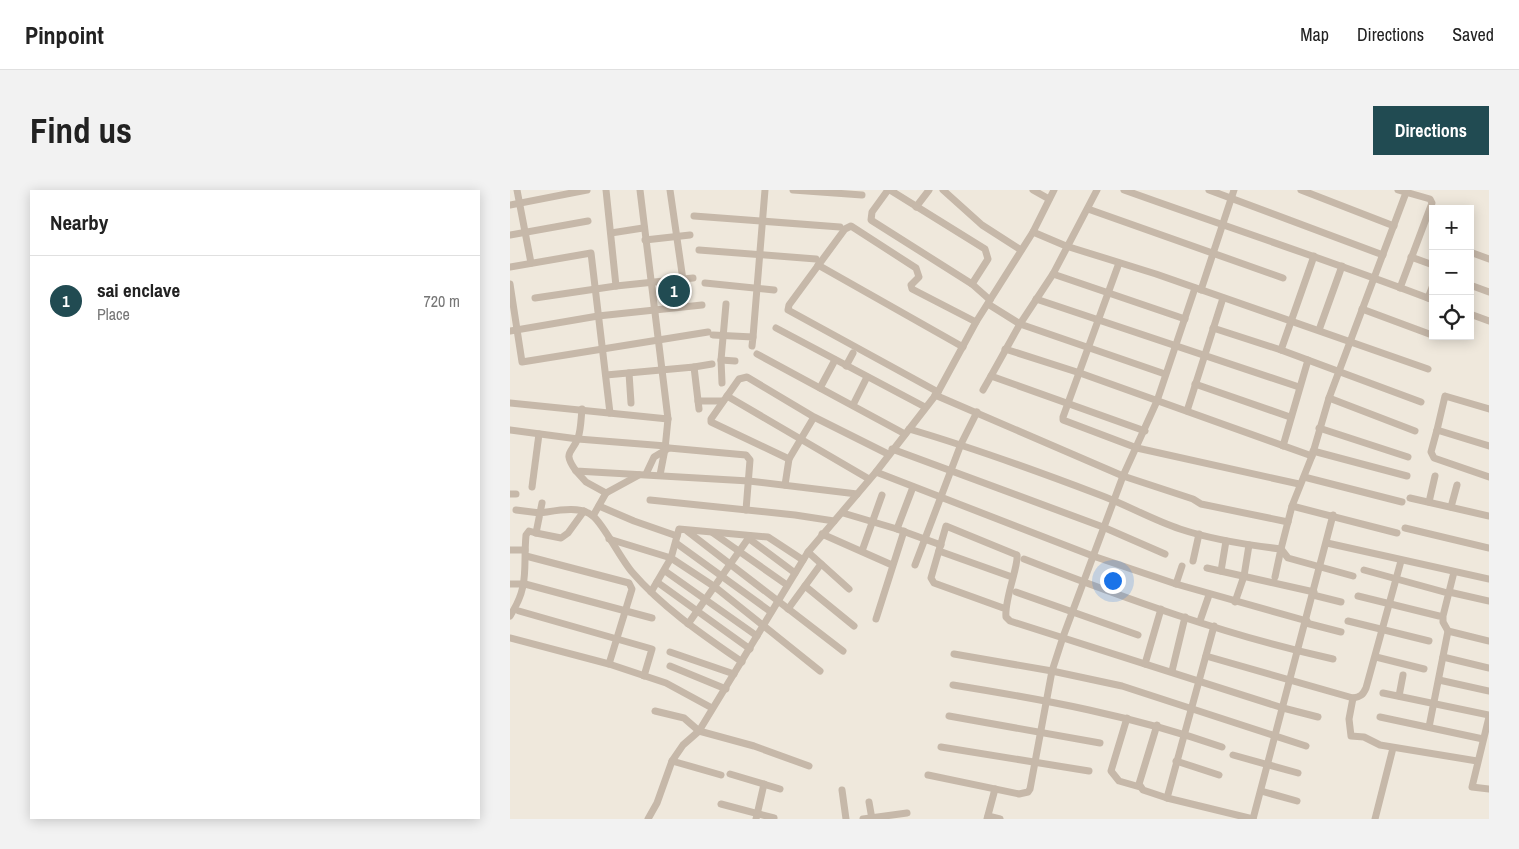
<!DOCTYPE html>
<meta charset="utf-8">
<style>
:root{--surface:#fff;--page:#f2f2f2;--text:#222;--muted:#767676;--line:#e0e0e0;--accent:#214b52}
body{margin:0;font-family:"Archivo Narrow",sans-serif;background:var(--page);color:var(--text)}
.controls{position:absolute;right:15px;top:15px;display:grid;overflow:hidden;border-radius:0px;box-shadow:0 2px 12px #0003}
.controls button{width:45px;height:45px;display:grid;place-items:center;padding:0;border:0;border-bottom:1px solid var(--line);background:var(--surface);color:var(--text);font:25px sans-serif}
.you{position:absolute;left:602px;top:390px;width:18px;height:18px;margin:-12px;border:4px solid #fff;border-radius:50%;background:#1a73e8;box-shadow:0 0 0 8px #1a73e833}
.badge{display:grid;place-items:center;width:32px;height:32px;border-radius:50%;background:var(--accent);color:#fff;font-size:16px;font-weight:700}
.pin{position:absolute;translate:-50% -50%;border:2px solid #fff;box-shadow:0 1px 5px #0006}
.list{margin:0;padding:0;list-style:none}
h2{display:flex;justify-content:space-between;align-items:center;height:65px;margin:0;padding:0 20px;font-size:21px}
h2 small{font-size:16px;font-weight:400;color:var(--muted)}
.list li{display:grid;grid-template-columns:32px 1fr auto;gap:15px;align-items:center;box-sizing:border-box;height:90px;padding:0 20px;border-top:1px solid var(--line)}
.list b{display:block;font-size:19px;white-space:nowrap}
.list p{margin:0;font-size:16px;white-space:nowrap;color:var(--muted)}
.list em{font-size:16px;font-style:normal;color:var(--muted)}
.icon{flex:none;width:28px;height:28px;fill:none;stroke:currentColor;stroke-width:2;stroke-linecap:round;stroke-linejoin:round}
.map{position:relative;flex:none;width:979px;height:629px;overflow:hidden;border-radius:0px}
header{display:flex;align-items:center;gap:30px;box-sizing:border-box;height:70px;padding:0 25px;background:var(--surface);border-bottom:1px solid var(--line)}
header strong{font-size:24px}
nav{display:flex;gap:28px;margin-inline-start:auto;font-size:18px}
.intro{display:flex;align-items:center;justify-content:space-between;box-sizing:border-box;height:120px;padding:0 30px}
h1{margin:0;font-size:35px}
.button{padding:12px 22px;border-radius:0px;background:var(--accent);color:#fff;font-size:18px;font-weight:700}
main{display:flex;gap:30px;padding:0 30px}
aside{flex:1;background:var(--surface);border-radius:0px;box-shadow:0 2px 12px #0003}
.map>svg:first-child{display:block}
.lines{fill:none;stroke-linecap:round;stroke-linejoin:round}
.minor{stroke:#c6b8a9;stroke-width:7}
</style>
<header>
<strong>Pinpoint</strong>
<nav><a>Map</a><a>Directions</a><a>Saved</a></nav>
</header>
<div class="intro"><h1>Find us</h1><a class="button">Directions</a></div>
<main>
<aside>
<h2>Nearby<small></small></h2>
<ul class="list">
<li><span class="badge">1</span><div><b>sai enclave</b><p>Place</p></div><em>720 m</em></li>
</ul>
</aside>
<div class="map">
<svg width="979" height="629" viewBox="0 0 979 629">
<rect width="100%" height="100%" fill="#efe8dc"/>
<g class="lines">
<g class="minor">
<polyline points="7,0 21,73"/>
<polyline points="96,0 106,96"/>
<polyline points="130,0 158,229 155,259 150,285"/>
<polyline points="160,0 173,90"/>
<polyline points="283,0 352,5"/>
<polyline points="378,0 362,22 361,30 364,32 462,94 480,110"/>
<polyline points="380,0 475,59 478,69 462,94"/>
<polyline points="433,0 472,35 511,60"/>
<polyline points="523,0 539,9"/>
<polyline points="587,0 543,84 510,134 481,186 635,241"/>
<path d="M614,0C717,37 821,71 923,110"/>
<polyline points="699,0 873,65"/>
<polyline points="791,0 884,36"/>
<polyline points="888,0 920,9 922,13 890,98"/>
<polyline points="0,15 77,0"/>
<polyline points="406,17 419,0"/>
<polyline points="578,19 773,88"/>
<polyline points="184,26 330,37"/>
<polyline points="523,42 556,56 646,84 918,179"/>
<polyline points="101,43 133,38"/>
<polyline points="0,45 78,31"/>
<polyline points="135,50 180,45"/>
<polyline points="189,60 306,69"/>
<polyline points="960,62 979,69"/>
<polyline points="901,67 923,75"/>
<polyline points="609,73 553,227 553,230 627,258 789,294"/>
<polyline points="308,75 453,157"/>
<polyline points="0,77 81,63 100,223"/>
<polyline points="543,84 675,129"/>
<polyline points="195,93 264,100"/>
<polyline points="0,94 12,172 198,142"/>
<polyline points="960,95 979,102"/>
<polyline points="691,100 724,0"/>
<polyline points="25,108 106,96 183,88"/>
<polyline points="918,108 923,95"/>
<polyline points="526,109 789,197"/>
<polyline points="478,114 510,134 655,184"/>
<polyline points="852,119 922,145"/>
<polyline points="960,124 979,131"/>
<polyline points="266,138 415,217"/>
<polyline points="703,138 771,160 911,212"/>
<polyline points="809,140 832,76"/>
<polyline points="0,141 88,126 192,115"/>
<polyline points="203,145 243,147 242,156"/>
<polyline points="243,147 255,0"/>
<polyline points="495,159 570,183 802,266"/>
<polyline points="771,160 804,66"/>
<polyline points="247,164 395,244"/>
<polyline points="211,170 225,171"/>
<polyline points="336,176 343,163"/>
<polyline points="184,177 202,174"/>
<polyline points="119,183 121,213"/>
<polyline points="96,185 184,177 189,219"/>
<polyline points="212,193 211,170 216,114"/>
<polyline points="685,194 780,227"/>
<polyline points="310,198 325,170"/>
<polyline points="473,200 481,186"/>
<polyline points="428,202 278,120 279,115 335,39 341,36 406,78 409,87 401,95 402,99 466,132"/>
<polyline points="425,205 613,286 683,309 691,314 778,332"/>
<polyline points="217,206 359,289"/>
<polyline points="819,208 905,241"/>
<polyline points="188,211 213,211"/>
<polyline points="0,213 158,229"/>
<polyline points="343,215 357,187"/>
<path d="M72,219C71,228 71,240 68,248C62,264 52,261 66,281L239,291L347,304"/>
<polyline points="677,221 713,108"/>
<polyline points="304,227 279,269 201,232 201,229 229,189 237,187 304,227 378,264"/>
<polyline points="809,238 898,267"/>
<path d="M399,239C464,258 527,281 590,305C617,315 643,330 670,339C703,350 737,355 771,359L765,387"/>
<polyline points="0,240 68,249 156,256"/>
<polyline points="927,240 935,206 979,219"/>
<polyline points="773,256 798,170"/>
<polyline points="979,256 927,240 921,262 924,268 979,287"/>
<polyline points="382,259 593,337 655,364"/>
<polyline points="803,261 897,286"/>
<polyline points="66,281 76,292 96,303"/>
<polyline points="366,282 583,366 666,394 797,431"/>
<polyline points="136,284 144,267 159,258 236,265 240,270 236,320"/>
<polyline points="794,287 892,312"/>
<polyline points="275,295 279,269"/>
<polyline points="22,297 29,244"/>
<polyline points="0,304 6,304"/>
<polyline points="900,308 979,326"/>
<polyline points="140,310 285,325 324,331"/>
<polyline points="919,312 925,286"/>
<polyline points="89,316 124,331 167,346"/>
<polyline points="782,316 887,343"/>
<polyline points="941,317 947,295"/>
<polyline points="6,320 30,323 32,313"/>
<polyline points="333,323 387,339 431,355"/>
<polyline points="83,326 96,303 129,285"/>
<polyline points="895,338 979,358"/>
<polyline points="387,339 403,297"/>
<polyline points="177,341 333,461"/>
<polyline points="26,343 51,348 58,343 74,321"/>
<polyline points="203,343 277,395"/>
<polyline points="312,344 382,375"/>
<polyline points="238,348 285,383"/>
<polyline points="99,349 161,368 205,397 310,481"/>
<polyline points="166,353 261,422"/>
<polyline points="817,353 979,389"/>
<polyline points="0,360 15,360"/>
<polyline points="352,361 372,305"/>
<polyline points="429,361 502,387"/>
<polyline points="298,362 339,399"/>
<polyline points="16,366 119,393 122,399 99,474"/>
<path d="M514,369C614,408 718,446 823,469"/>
<polyline points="683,371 689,344"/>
<polyline points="405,375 451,254 467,222"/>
<polyline points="697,378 804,402"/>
<polyline points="854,380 934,402"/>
<polyline points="155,381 247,446"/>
<polyline points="711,381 716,351"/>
<polyline points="843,386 778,368 771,359 782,316 802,266 819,208 897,0"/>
<polyline points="147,392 240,459"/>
<polyline points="0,394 15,394 142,428"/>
<polyline points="666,394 672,376"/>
<polyline points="295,396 344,436"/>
<polyline points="141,402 161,368 169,339 258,347 293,370"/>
<polyline points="506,402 628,445"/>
<polyline points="939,402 979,411"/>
<polyline points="803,405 831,412"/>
<polyline points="848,406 929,426"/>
<polyline points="725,412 734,386 739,355"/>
<polyline points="278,419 311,374"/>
<path d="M496,419L424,393L421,388L436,336L507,365C509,375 494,410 496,427L500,431L773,518L808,527"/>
<polyline points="9,421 142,459 134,486"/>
<path d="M0,426C20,395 13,379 16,345L19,341L26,343L30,323C45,321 70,315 83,326C94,335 110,368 122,382C153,418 193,445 232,472"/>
<polyline points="366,429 394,341"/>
<polyline points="690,431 699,405"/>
<polyline points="838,431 919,451"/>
<polyline points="796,433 831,442"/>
<polyline points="178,434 240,346"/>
<polyline points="704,436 657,608 743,629"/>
<polyline points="938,441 979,451"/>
<polyline points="0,448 99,474 156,493 202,518"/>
<polyline points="160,462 224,484"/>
<polyline points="444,464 542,481 612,496 796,556"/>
<path d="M696,466L843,508C850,507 853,505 856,498L891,371"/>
<polyline points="866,467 914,479"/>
<polyline points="933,467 979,478"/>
<polyline points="635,474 651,419"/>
<polyline points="160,476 216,499"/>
<polyline points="662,481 675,427"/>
<polyline points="929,490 979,501"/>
<path d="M443,495C536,510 623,526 712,557"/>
<polyline points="873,503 979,525"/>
<polyline points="889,506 893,485"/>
<polyline points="843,508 839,529 841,546 854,547 870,555 967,571"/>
<polyline points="145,521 174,528 189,541 244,556 299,576"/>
<polyline points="439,526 590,553"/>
<polyline points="870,527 973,549"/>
<polyline points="979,527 962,597 979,599"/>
<polyline points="617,528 601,581 609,591 630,597"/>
<polyline points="647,535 629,594 633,600 657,608"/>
<polyline points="919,537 938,441 933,432 933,426 944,382"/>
<polyline points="431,557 579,581"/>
<polyline points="723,565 788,583"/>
<polyline points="162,571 211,585"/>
<polyline points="666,571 709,585"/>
<polyline points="220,584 270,599"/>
<polyline points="418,585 509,604 518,602 520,599 542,481 553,447 613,286 647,211 685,98"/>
<polyline points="332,600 336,629"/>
<polyline points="751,601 787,611"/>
<polyline points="359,612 362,629"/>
<polyline points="211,614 264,628"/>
<polyline points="478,626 490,629"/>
<polyline points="138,629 147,613 162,571 173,555 189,541 298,362 366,282 428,202 466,132 523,42 544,0"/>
<polyline points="246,629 254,594"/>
<polyline points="353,629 397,623"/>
<polyline points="477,629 485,599"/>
<polyline points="743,629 823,325"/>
<polyline points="865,629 883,558"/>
</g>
</g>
</svg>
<div class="controls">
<button>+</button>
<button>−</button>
<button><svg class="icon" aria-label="locate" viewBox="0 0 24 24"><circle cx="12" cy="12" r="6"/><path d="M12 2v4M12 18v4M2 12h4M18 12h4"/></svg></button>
</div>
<div class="you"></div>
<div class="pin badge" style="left:164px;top:101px">1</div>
</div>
</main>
